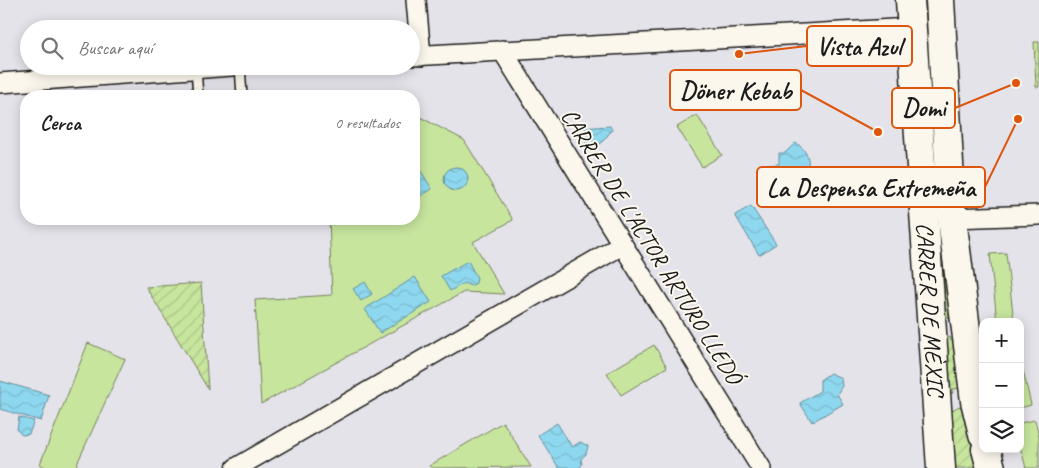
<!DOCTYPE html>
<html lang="es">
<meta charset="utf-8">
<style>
:root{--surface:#fff;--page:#f6f6f6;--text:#202124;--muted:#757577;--line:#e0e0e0}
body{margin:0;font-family:Caveat,sans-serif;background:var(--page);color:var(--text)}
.controls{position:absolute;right:15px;bottom:15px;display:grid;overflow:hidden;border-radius:10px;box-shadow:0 2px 12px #0003}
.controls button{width:45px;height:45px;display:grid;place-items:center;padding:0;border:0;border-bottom:1px solid var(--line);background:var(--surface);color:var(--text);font:25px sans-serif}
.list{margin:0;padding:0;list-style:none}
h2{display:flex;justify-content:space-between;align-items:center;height:65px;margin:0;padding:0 20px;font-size:21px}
h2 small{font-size:16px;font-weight:400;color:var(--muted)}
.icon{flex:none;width:28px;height:28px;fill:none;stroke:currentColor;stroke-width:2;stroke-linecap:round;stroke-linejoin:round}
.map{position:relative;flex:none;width:1039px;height:468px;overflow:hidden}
.search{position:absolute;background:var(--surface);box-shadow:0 2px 12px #0003;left:20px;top:20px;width:400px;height:55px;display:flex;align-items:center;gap:12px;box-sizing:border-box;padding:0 18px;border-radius:28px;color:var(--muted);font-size:19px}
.panel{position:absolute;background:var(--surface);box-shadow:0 2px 12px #0003;left:20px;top:90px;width:400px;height:135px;border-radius:20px}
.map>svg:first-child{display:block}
.green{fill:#c7e59d;stroke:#72805c}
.garden{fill:url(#garden-furrows);stroke:#72805c}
.water{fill:url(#water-waves);stroke:#608d9b}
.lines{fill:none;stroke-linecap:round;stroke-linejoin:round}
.lane-casing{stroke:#1c1c1c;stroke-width:12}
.street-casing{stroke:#1c1c1c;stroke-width:22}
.primary-casing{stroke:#1c1c1c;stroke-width:31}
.lane{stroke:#fbf7ec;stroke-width:9}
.street{stroke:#fbf7ec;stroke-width:19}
.primary{stroke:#fbf7ec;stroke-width:28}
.labels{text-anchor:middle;stroke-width:4;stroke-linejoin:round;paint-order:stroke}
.street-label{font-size:24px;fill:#1c1c1c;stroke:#fbf7ec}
.leader{fill:none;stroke:#de560d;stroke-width:2}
.callout-dot{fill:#de560d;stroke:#fbf7ec;stroke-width:2}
.callout{fill:#fbf7ec;stroke:#de560d;stroke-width:2}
.callout-label{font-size:25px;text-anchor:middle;font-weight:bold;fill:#1c1c1c}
</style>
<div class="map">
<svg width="1039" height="468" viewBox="0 0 1039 468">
<defs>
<pattern id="garden-furrows" width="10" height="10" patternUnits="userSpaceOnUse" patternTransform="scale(1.25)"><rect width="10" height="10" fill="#c7e59d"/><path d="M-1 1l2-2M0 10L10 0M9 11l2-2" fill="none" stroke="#aac487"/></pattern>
<pattern id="water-waves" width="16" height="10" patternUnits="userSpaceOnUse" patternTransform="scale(1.25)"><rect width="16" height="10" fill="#8ed8ef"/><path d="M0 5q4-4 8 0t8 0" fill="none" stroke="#7ab9cc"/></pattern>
</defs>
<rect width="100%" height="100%" fill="#e5e3ea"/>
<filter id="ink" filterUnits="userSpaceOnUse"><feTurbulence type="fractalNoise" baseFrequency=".02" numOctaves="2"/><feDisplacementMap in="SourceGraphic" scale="10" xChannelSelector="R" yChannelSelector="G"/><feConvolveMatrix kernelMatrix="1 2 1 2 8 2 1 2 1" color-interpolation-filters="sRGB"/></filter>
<g filter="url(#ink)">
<g class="green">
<polygon points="697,115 722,155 702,167 677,127"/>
<polygon points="414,116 418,116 464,140 513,220 473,242 504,294 464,292 261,404 255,300 332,295 329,219 414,219"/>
<polygon points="1006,253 1014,322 997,322 990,254"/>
<polygon points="88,343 125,359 75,468 47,468 40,464"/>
<polygon points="654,345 667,367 621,395 607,373"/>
<polygon points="1020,357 1031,405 1020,408"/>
<polygon points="1035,420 1039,436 1039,468 1026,468 1020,446 1020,423"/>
<polygon points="503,422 531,467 431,468 429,466"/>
</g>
<g class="garden">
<polygon points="1034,42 1039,42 1039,87 1036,87"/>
<polygon points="940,271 945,271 954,322 950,322 949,317 943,317"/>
<polygon points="201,283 208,389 146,287"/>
<polygon points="950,337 951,341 956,341 961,388 953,389 953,393 948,394 944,338"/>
<polygon points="959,406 965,412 978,468 955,468 951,411"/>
</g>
<g class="water">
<polygon points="610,126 612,130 593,153 578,130 581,128"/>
<path d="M795,143C803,146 810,157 808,165L775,177L770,176L767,171L769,165L779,164V153H785Z"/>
<polygon points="414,160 432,189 414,200"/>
<circle cx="456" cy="179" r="12"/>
<polygon points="751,206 776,244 759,255 735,215"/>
<polygon points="468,261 477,278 476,283 471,286 464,283 450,291 441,276"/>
<polygon points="415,277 431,302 380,333 365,309"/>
<polygon points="365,282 372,294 361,301 353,289"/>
<polygon points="830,373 841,378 842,386 837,394 843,404 812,422 800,403 820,391 820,380"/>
<polygon points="0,381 49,395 41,421 0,409"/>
<polygon points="19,417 34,421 29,434 22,435 17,430"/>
<polygon points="557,423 572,447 580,442 588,446 586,454 581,459 582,464 580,468 559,468 538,435"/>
</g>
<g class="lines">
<defs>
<g id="lane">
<polyline points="240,66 242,96"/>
<polyline points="196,69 198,96"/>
</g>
<g id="street">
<polyline points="416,0 421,56"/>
<polyline points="502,50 761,468"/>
<polyline points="411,56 911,28"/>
<polyline points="0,83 232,66"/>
<polyline points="952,218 1039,215"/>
<polyline points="236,468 622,245"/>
</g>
<g id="primary">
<path id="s1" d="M910,0L941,468"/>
<polyline points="940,0 952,218 975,401 983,434"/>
<polyline points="986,449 991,468"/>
</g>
</defs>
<use href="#lane" class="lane-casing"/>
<use href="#street" class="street-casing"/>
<use href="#primary" class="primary-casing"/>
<use href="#lane" class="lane"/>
<use href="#street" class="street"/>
<use href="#primary" class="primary"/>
</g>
</g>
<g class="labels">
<g class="street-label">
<text transform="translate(652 246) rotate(58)" y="8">CARRER DE L'ACTOR ARTURO LLEDÓ</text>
<text dy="8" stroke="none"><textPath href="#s1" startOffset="310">CARRER DE MÈXIC</textPath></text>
</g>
</g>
<path class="leader" d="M739 54L807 46M878 132L801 90M1016 83L955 108M1018 119L985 187"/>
<g class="callout-dot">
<circle cx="739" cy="54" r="5"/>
<circle cx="878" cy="132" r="5"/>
<circle cx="1016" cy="83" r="5"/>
<circle cx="1018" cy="119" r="5"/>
</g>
<g class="callout">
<rect x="807" y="26" width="105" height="40" rx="5"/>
<rect x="670" y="70" width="131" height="40" rx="5"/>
<rect x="892" y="88" width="63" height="40" rx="5"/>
<rect x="757" y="167" width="228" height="40" rx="5"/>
</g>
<g class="callout-label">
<text x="859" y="55">Vista Azul</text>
<text x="736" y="99">Döner Kebab</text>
<text x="924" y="116">Domi</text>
<text x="871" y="196">La Despensa Extremeña</text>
</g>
</svg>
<div class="controls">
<button>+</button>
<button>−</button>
<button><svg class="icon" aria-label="layers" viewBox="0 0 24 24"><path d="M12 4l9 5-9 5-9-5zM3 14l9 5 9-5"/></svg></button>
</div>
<div class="search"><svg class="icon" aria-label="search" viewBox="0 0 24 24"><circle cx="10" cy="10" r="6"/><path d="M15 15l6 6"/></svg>Buscar aquí</div>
<section class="panel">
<h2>Cerca<small>0 resultados</small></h2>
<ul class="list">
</ul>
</section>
</div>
